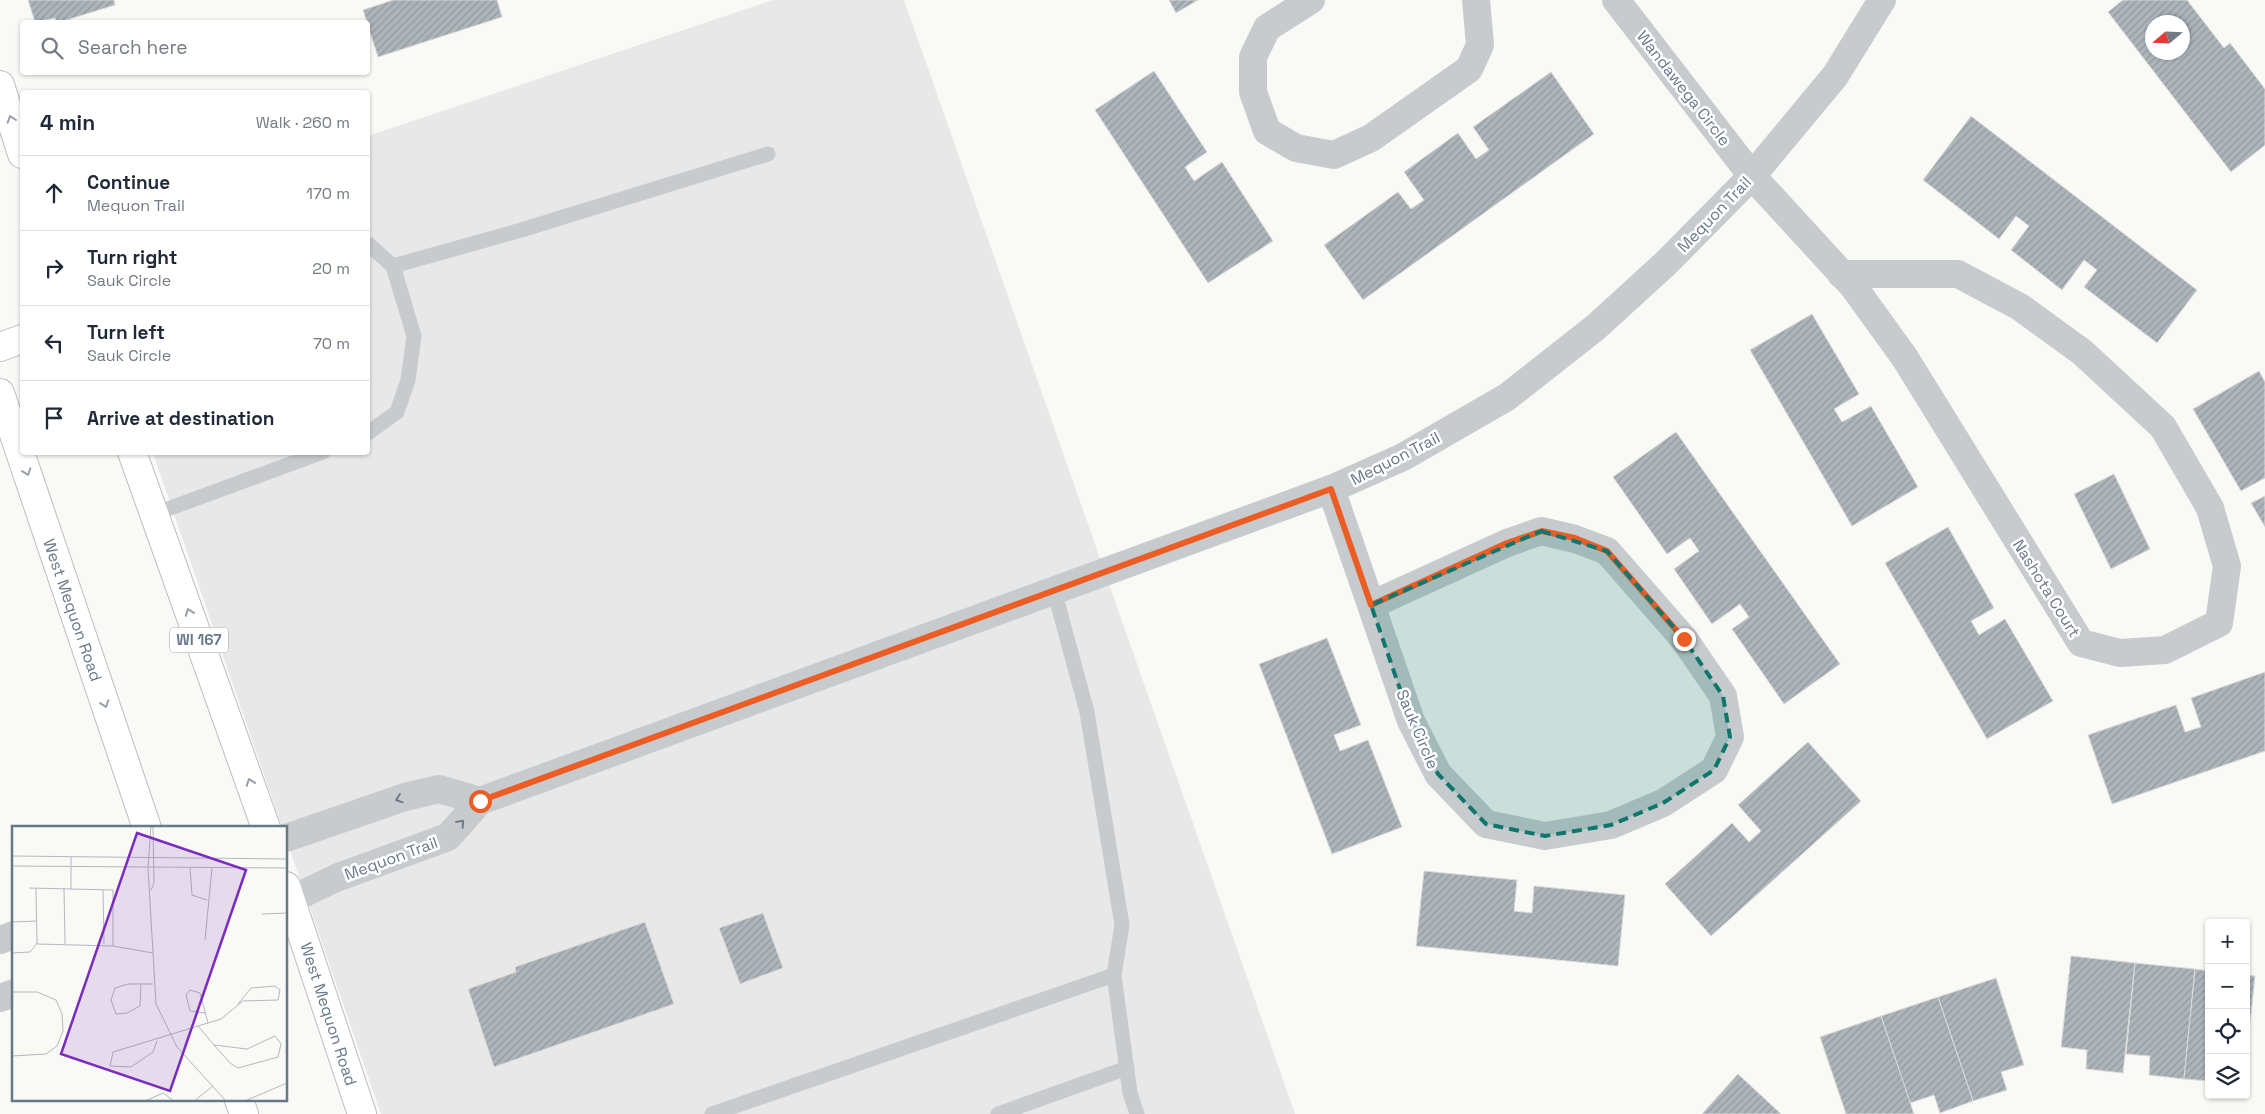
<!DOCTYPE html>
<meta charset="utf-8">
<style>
:root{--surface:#fff;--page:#f6f6f7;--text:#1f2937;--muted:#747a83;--line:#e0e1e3}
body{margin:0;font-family:"Space Grotesk",sans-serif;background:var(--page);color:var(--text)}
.controls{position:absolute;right:15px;bottom:15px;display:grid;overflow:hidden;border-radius:5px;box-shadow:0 1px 4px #0004}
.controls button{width:45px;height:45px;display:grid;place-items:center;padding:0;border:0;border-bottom:1px solid var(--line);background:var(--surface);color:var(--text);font:25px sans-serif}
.compass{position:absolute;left:2145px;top:15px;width:45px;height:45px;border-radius:50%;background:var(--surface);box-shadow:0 1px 4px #0004;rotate:251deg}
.stop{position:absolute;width:15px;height:15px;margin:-11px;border:4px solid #eb5d24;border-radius:50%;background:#fff}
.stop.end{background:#eb5d24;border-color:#fff;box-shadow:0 1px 5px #0008}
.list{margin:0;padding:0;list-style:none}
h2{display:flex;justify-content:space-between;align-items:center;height:65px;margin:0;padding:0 20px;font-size:21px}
h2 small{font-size:16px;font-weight:400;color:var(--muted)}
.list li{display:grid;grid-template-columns:32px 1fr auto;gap:15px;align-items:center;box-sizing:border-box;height:75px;padding:0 20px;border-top:1px solid var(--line)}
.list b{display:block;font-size:19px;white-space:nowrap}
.list p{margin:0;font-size:16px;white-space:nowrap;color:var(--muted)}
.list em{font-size:16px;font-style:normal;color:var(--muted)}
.icon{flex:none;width:28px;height:28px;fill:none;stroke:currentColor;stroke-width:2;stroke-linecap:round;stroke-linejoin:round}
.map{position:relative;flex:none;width:2265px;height:1114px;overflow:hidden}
.search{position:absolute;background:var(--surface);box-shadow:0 1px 4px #0004;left:20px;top:20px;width:350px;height:55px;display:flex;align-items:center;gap:12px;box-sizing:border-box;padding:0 18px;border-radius:5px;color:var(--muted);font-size:19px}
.panel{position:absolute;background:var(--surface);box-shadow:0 1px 4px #0004;left:20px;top:90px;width:350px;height:365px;border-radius:5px}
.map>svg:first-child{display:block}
.built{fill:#e7e8e7}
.building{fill:url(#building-hatch);stroke:#dbdbd8;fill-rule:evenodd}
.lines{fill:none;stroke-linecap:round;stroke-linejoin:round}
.primary-casing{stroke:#babec2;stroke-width:30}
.service{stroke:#c7cbce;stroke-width:15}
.minor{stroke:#c7cbce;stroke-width:28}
.primary{stroke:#fff;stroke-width:28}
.oneway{stroke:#95a0ac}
.oneway2{stroke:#6c7c8c}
.route{stroke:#eb5d24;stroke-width:6}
.marked{fill:#0f766e;fill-opacity:0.2;stroke:#0f766e;stroke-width:4;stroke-dasharray:10 6;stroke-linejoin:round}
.labels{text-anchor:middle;stroke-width:5;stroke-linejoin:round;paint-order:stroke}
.shield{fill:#fff;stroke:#95a0ac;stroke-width:1}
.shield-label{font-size:15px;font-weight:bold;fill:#677889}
.street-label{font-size:16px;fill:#677889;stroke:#fff}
.inset-road{fill:none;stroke:#b2b9c0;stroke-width:1}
.view{fill:#7b2cbf;fill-opacity:0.15;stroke:#7b2cbf;stroke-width:2.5}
.inset-edge{fill:none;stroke:#677889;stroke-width:2.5}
</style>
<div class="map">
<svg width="2265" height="1114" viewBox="0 0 2265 1114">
<defs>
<pattern id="building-hatch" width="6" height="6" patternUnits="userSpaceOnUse" patternTransform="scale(1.25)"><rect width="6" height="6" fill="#adb5bb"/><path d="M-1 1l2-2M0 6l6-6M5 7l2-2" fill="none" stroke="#91989e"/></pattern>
</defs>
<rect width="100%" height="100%" fill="#f9f9f6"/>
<polygon class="built" points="773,0 904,0 1295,1114 381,1114 153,453 368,452 368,136"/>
<g class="building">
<polygon points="28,0 114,0 115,5 60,22 57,22 55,18 35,22"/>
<polygon points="393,0 497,0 502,17 378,57 363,10"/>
<polygon points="1169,0 1198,0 1176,13"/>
<path d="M2123,0H2187L2224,48L2230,43L2265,89V145L2231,172L2108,12ZM2152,22H2182V52H2152Z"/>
<polygon points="1154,71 1207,152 1185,167 1194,181 1222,162 1273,241 1208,283 1095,110"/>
<polygon points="1551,72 1594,134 1363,300 1324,245 1398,192 1411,209 1424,200 1404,172 1458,133 1476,159 1489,150 1473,127"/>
<polygon points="1971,116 2197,290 2157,343 2084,287 2097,270 2084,260 2062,290 2011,250 2029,226 2016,216 1999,239 1923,180"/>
<polygon points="1812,314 1859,394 1834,409 1842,422 1871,406 1918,487 1852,526 1750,350"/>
<polygon points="2259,371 2265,382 2265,478 2241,491 2193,409"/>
<polygon points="1676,432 1840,664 1784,704 1732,629 1749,617 1740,604 1712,624 1674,569 1699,551 1690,538 1667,554 1613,477"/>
<polygon points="2114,474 2150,549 2111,569 2074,494"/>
<polygon points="2265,496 2265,527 2251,503"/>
<polygon points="1948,527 1994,608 1971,621 1979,635 2005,619 2053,701 1987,739 1885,563"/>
<polygon points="1327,638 1361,725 1334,735 1340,751 1368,740 1402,827 1332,854 1259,664"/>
<polygon points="2265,672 2265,751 2112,804 2088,735 2176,705 2185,732 2201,727 2191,698"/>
<polygon points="1808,742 1861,801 1711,936 1665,884 1732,823 1749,842 1761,831 1738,805"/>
<polygon points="1424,871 1517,880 1514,911 1532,913 1534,886 1625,895 1618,966 1416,946"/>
<polygon points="763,913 783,968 740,984 719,928"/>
<polygon points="645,922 674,1004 494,1067 468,989 516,972 515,967"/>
<polygon points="2071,956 2135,963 2123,1073 2086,1069 2087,1050 2061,1047"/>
<polygon points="2135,963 2195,969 2184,1079 2149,1075 2150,1056 2126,1054"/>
<polygon points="2195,969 2209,971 2209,1081 2184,1079"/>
<polygon points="2246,975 2255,976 2246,1060"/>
<polygon points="1996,978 2024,1065 2001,1072 2007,1090 1973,1101 1938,997"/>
<polygon points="1938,997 1973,1101 1940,1113 1934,1095 1910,1103 1881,1016"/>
<polygon points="1881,1016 1914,1114 1846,1114 1820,1037"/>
<polygon points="1738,1074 1781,1114 1702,1114"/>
</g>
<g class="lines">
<defs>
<g id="primary">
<polyline points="0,85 22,154"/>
<polyline points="0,347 22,339"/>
<polyline points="0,393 147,828"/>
<polyline points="132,452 266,828"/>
<polyline points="286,886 362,1114"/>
<polyline points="239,1100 244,1114"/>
</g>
</defs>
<use href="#primary" class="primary-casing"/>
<g class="service">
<polyline points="368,244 393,266 518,231 768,154"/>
<polyline points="368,433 397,412 408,380 414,336 393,266"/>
<polyline points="154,514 323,452"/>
<polyline points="1114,975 1130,1093 1137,1114"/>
<polyline points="712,1114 1114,975 1122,925 1087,712 1054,590"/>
<polyline points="998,1114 1127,1068"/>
</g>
<g class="minor">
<polyline points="1311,0 1267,28 1253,57 1253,92 1267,131 1296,148 1334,155 1371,138 1469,69 1480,45 1476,0"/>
<polyline points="1616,0 1752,176 1853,286 1905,358 2081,643 2120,653 2165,650 2219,623 2227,566 2210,508 2163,427 2082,352 2020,307 1958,274 1841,274"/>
<polyline points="1331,489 1411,721 1438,774 1486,824 1545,836 1611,825 1663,803 1714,770 1730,737 1723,696 1684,639 1607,551 1575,539 1541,531 1507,543 1371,605"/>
<polyline points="286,838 405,797 439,789 480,801"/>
<polyline points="286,902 336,878 448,837 480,801 1331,489 1403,457 1507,397 1596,327 1665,264 1752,176 1835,76 1882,0"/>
<polyline points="0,940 14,935"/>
<polyline points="0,998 14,993"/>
</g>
<use href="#primary" class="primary"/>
</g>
<defs><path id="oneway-chevron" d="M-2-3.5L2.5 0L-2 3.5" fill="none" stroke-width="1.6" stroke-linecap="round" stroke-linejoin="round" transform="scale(1.25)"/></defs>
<g class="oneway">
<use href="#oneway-chevron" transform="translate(11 119) rotate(-108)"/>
<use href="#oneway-chevron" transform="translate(27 472) rotate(71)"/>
<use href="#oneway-chevron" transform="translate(189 612) rotate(-110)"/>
<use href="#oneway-chevron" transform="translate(105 704) rotate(71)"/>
<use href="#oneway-chevron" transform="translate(250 782) rotate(-110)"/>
</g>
<g class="oneway2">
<use href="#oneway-chevron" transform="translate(399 799) rotate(161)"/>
<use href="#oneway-chevron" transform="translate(461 823) rotate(-49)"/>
</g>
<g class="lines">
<polyline class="route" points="480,801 1331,489 1371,605 1507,543 1542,531 1575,538 1607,551 1684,639"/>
</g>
<path class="marked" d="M1541,531L1607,551L1684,639L1723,696L1730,737L1714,770L1663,803L1611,825L1545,836L1486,824L1438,774L1411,721L1371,605Z"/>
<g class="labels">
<rect class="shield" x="170" y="627.5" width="58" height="25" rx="4"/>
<g class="shield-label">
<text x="199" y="645">WI 167</text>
</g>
<g class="street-label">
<text transform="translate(1684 88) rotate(52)" y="6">Wandawega Circle</text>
<text transform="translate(1714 214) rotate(-46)" y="6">Mequon Trail</text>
<text transform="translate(1395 458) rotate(-27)" y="6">Mequon Trail</text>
<text transform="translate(2047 588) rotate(58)" y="6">Nashota Court</text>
<text transform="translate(73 610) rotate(71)" y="6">West Mequon Road</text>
<text transform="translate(1418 729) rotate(67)" y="6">Sauk Circle</text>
<text transform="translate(391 858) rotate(-20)" y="6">Mequon Trail</text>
<text transform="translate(329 1014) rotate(72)" y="6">West Mequon Road</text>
</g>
</g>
<g transform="translate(12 826)">
<rect width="275" height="275" fill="#f9f9f6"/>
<path class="inset-road" d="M139,0L136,42L144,178L165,221L214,275M0,30L275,33M59,31V63M0,40L275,42M178,42L180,69L195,74M17,62L101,64V120L141,127M24,62L25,118L101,120M52,62L53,118M91,64L92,118M139,64L142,57L141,0M250,88L275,87M0,96L25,95M193,114L200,42M0,127L18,126L25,117M129,158L128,180L115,187L104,188L99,174L103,162L116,158H141M0,166H25L44,174L50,188L51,205L45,220L34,228L0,230M193,187L178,185L174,169L178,164L188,167L196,197M186,200L202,219L218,237L226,242L266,231L269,218L263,210L235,223L202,219M145,215L141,226L119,241L98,240L101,226L209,193L231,175L266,174L268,164L263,160L239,162L226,178M133,275L151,267L162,275M182,275L201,260M233,275L275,257"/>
<path class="view" d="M125,7L234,44L158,265L49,228Z"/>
<rect width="275" height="275" class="inset-edge"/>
</g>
</svg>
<div class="controls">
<button>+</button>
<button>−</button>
<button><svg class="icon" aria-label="locate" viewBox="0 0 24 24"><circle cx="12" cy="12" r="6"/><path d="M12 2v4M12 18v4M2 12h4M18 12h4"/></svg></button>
<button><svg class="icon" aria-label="layers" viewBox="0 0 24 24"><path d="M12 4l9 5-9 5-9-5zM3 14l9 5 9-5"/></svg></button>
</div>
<svg class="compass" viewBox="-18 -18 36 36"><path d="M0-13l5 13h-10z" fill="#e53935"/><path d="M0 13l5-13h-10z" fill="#747a83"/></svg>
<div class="stop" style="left:480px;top:801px"></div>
<div class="stop end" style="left:1684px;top:639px"></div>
<div class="search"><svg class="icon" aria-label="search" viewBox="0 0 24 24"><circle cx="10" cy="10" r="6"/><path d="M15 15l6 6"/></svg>Search here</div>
<section class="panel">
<h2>4 min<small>Walk · 260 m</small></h2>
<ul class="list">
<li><svg class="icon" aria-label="ahead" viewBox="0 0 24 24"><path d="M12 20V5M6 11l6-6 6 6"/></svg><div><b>Continue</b><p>Mequon Trail</p></div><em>170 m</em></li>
<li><svg class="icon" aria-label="right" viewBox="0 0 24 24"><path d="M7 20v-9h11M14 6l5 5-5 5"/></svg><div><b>Turn right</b><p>Sauk Circle</p></div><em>20 m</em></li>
<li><svg class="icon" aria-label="left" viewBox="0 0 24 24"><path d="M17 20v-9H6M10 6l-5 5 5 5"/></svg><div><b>Turn left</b><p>Sauk Circle</p></div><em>70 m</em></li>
<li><svg class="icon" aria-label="arrive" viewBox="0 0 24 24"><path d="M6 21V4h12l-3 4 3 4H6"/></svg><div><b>Arrive at destination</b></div></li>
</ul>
</section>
</div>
